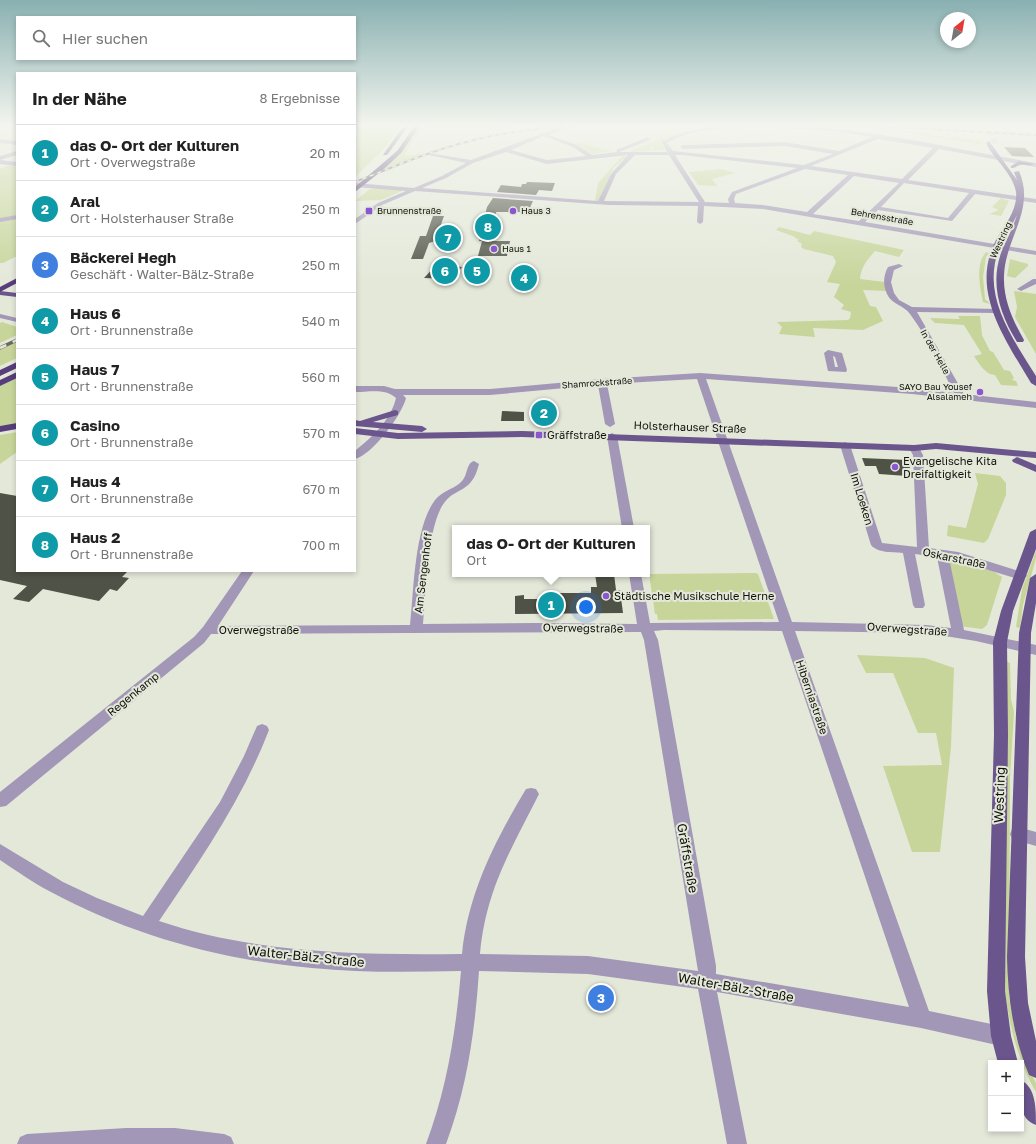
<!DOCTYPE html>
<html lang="de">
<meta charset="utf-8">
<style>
:root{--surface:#fff;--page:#f6f6f6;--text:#222;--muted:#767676;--line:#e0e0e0;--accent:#2563eb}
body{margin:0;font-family:"Golos Text",sans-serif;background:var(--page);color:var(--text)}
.controls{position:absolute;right:12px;bottom:12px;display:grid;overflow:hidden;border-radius:0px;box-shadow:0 2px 6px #0003}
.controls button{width:36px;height:36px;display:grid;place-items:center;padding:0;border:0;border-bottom:1px solid var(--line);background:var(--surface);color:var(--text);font:20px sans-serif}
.compass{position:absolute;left:940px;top:12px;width:36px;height:36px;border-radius:50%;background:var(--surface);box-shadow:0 2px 6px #0003;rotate:31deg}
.you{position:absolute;left:586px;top:607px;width:14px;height:14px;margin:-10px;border:3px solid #fff;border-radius:50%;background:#1a73e8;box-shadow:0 0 0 6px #1a73e833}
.badge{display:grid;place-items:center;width:26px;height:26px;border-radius:50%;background:var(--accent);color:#fff;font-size:13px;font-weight:700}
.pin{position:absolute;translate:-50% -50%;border:2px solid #fff;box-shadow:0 1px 4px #0006}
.popup{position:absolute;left:452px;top:525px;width:198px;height:52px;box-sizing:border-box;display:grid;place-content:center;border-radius:0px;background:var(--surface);filter:drop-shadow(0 1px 3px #0005);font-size:13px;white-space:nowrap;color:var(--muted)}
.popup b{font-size:15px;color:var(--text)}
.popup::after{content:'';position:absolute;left:50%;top:100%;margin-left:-8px;border:8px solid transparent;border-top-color:var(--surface)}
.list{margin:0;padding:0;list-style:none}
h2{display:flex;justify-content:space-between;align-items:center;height:52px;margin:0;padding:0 16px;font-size:17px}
h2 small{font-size:13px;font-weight:400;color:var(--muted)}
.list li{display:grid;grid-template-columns:26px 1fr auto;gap:12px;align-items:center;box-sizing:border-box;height:56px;padding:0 16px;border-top:1px solid var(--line)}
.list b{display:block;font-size:15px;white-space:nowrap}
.list p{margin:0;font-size:13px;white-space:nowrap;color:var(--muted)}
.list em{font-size:13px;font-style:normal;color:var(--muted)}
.icon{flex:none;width:22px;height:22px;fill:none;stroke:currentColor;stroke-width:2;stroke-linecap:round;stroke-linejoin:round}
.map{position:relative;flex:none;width:1036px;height:1144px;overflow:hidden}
.search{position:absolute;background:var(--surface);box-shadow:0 2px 6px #0003;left:16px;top:16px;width:340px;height:44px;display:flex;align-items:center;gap:10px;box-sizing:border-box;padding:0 14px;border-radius:0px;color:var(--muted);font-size:15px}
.panel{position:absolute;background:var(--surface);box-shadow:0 2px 6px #0003;left:16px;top:72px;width:340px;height:500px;border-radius:0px}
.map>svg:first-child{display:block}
.green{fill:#c7d59a}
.building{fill:#4f5246}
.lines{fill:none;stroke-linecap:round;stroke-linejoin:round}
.major-tunnel{stroke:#c4c8ba;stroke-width:5.5;stroke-dasharray:5.5 3;stroke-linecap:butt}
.minor{fill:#a297b6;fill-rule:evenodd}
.major{fill:#6a558c;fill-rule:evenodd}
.highway{fill:#573d7c;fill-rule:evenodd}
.rail-far1-casing{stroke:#696b62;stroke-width:2}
.rail-casing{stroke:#696b62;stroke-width:3.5}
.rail-far1{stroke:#e4e8d9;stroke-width:1.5;stroke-dasharray:4;stroke-linecap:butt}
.rail{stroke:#e4e8d9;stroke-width:2.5;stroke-dasharray:7;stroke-linecap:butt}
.poi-dot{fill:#8b57d0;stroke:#e4e8d9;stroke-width:1.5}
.labels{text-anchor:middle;stroke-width:4;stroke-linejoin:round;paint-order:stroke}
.far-poi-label{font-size:9px;fill:#10110c;stroke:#e4e8d9;text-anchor:start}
.far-street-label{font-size:9px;fill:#10110c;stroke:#e4e8d9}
.street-label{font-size:11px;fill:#10110c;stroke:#e4e8d9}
.poi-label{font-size:11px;fill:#10110c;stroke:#e4e8d9;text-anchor:start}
.near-street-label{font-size:13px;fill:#10110c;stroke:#e4e8d9}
</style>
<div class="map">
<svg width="1036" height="1144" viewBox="0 0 1036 1144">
<rect width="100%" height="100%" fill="#e4e8d9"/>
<g class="green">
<polygon points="364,124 402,124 381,152 355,177 355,137"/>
<path d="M419,124L437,125L423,126L404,155C411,157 417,152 425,154L385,169L413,135Z"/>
<path d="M750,124H771L723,127L683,134L664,140L662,143L665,150L653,151L652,147L656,145L650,147L651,151L629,152C668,132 707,126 750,124Z"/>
<polygon points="844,125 927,133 936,136 982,141 984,145 924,136 909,132"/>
<polygon points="580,143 612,151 592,154 575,144"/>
<polygon points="622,156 628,156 614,167 598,201 595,201 598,183"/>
<polygon points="10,165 17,167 17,215 0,219 0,169"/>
<polygon points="721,169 735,173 712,179 717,186 698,185 689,172"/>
<polygon points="376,188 401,190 402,191 381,200 355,201 370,189"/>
<polygon points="1001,198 1009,201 1001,216 989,214 999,210 992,207"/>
<polygon points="17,218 17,256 3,263 0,263 0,221"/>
<path d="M779,227L810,235L814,231L904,250L899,257L875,251C867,260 861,267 860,279L885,282L886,291L863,290L870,306L876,307L883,321L863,330L813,328L815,337L779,334L782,327L777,322L848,320L850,318L851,312L841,309L844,305L834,297L840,284L827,282L836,262L833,256L804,249L801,247L802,244L797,241L799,240L793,236L776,230Z"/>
<path d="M986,252L989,253L986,257L983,277L985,299L990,304L983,302C980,288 975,264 986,252Z"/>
<polygon points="1010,259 1028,264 1028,266 1015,278 1007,276"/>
<polygon points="1014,291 1036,294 1036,354 1015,317 1017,307"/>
<path d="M958,316H980L982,335L990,351L993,352L1004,370L1010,371L1014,378L1012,380L1016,381L1018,386L1001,385L995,375C986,375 979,364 974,356L982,354L964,325L935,323L930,318L960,319Z"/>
<polygon points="2,322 17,327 17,335 0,343 0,323"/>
<polygon points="17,341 17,358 0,366 0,349"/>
<polygon points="17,378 17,424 0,426 0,386"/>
<polygon points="17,432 17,452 0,464 0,435"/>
<polygon points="975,473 1000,476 1006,483 1006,495 988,539 984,543 947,536 948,525 966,528 978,484"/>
<polygon points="1036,551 1036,558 1023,605 1020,628 1016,627 1022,589"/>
<polygon points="947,559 993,571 1002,577 987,625 982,629 959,626"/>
<polygon points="756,573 758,574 774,619 658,620 657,614 655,614 649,574"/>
<polygon points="857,655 925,658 954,668 951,747 940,852 912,852 883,766 942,765 936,733 918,733 893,673 866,673"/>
<path d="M1006,661L1010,663L1011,699L1014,712L1010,778L1009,997L1016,1036L1023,1058L1036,1083V1092C1018,1062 1010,1027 1005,993Z"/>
</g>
<g class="building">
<polygon points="1004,147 1025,148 1034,157 1012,156"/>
<polygon points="527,182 555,183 552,191 539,190 536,195 497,192 501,185 521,187 522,184 526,184"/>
<polygon points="493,198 533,201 528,212 496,212 491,241 510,241 507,256 478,256 482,241 479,241 487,207"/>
<polygon points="433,216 444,216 437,236 445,236 445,238 429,243 423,259 411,259 420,236 426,236"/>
<polygon points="448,262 452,262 452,266 462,267 452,279 424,278 437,264"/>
<polygon points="502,411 524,412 524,421 501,421"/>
<polygon points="862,458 907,460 910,468 904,468 907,476 879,474 876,466 865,466"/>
<polygon points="0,493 17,496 17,571 128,571 122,577 129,578 117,591 110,589 99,601 43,589 29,602 13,599 27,586 0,580"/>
<polygon points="595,574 614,574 616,590 620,590 623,613 515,614 515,596 524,595 524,599 549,599 548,595 558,595 558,593 591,593 591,587 597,587"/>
</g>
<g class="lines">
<polyline class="major-tunnel" points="984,124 996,144"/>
<g class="minor">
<rect x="0" y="124" width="17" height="3"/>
<path d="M567,124H573L549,135L577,145L592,155L617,152L616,150L648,137L650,140L619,152H667L662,142C684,129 710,127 735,126C838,120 936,146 1036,163V167L939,149L908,180L1036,199V203L975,194L952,221L878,210L865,222L1036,251V255L763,209L704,206L703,222L700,224L697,222L698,206L609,205L415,191L382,205L355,224V219L378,203L406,191L355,187V183L414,188L442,176L466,163L429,155V153L471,160ZM772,128L833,131L872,137L839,151L785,142L683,145L680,147L683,149L785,146L833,154L804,165L673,151L667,143C696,125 738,129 772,128ZM544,136L573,147L586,156L547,160L511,150ZM878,139L933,148L902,179L811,166ZM506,152L547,164L628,155L611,174L598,201L422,188L446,178L473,163ZM635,155H669L699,202L604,201L616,174ZM675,155H682L797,168L732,192L728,199L729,203L705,202ZM805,169L848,175L807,212L763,205L735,203L734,199L736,194ZM854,176L899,183L859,221L813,214ZM904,183L969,193L948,218L881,207Z"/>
<polygon points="0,139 17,141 17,145 0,143"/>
<polygon points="17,151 17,155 0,160 0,156"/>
<polygon points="0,160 17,162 17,166 0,164"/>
<polygon points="17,215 17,219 0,222 0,218"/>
<path d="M899,264L903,266L894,270L891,282L894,293L899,300L912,307L996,309L1000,311L996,313L917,312L964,394L1036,402V408L912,394L706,379L792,622L926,625L951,628L937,557L915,554L925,605L923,608H915L913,605L903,553C893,552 877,553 871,545L840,445L845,442L850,445L882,543L917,547L913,455L909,448L914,445L918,446L923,455L929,548L958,552L1025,573L1027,576L1021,580L949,558L964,630L1036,645V655L976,641L926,633L795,631L929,1011L1001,1026L1008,1029L1011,1036L1008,1043L1001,1046L921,1028L717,992L747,1144H727L698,989L588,974L479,971C475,1031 467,1088 446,1144H426C447,1088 456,1031 461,971C411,972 361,973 312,968C221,960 131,935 51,892C33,883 17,871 0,860V844L63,882L97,898L143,916L220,802L244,756L257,726L262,724L267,726L269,730C242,800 201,859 159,921C257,954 360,955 462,954C468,893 495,841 526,789L531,788L536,789L539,794C511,850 486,889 480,954L588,956L698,971L644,640L641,632L211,634L204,643L6,806L0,807V792L194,637L203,627L242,571H254L218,626L410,625C414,590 414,528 435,500C443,490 455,489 462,481C468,475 466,463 474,461L479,464C471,496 455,485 442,506C427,532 426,593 423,624L536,623L637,624L629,574H641L650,623L779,622L697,379L607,384L615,424L610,427L605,424L598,385L490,395H403L406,398C402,415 372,455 355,459V451C372,437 391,420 396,398C386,388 369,392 355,392V386H384L395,389H490L602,379L700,373L912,388L954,393C941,367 928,338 910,314C904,305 892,305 887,294C883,285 883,276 888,267ZM664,630L782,631L909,1007L716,974V966L658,640L654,631Z"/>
<polygon points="1033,279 1036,279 1036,284 1021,291 1017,289"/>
<polygon points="0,314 17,318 17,322 0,318"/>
<path d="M828,350L842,353L847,370L846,372L828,371L824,353ZM833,356L835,357L838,367H835Z"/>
<polygon points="612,433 617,436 634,528 622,528 607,436"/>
<polygon points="1018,827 1036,832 1036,846 1012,839 1010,834 1012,829"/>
<polygon points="126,1128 175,1128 224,1134 231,1137 234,1144 17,1144 20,1137 27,1134"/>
</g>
<g class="major">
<path d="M989,141L1017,180L1014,172L1019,171C1036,210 1005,238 1004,276C1003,299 1013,321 1024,340L1023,342H1017C1000,315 990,284 1001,253C1006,240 1013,228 1017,215C1009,231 998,245 995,263C987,304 1015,342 1036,376V386L1031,383C1006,340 969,291 996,240C1004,226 1018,210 1016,192C1013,173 994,160 986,143Z"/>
<path d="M1019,161L1034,164C1029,167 1026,164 1020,165C1016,166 1016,168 1011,168V166Z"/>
<polygon points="0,291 17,293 17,297 0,295"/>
<polygon points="395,410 398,411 398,415 373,422 422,426 427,429 422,432 355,426 355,420 360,421"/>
<polygon points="355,428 398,433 522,431 914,445 936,443 1036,452 1036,458 936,449 914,451 522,437 398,439 355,434"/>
<polygon points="1017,457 1036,465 1036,472 1013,462 1012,460"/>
<polygon points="1036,529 1036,549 1013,611 1007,642 1008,735 1005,991 1011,1036 1018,1063 998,1063 991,1036 987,991 994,735 993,642 1001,611 1030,532"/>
<path d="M1036,574V603L1031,633L1025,957L1028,1003L1036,1041V1078L1029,1075C1013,1036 1008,999 1007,957L1019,633L1030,578Z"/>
<path d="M1021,1080C1036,1088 1036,1108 1036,1125C1017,1118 1021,1097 1021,1080Z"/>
</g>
<g class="highway">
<polygon points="405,124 410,124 387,155 383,155"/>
<polygon points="416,124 421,124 401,153 384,169 355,192 355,187 397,151"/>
<polygon points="17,278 17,283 0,292 0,287"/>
<polygon points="17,362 17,368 0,376 0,370"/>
<polygon points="17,372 17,378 0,386 0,380"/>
<polygon points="17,423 17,429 0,432 0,426"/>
</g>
<defs>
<g id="rail-far1">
<polyline points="839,124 1036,135"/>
<polyline points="968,124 1036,127"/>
<polyline points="355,133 362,124"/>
<path d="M355,182C393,167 430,151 470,141C506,132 542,128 579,124"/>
</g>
<polyline id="rail" points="0,348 17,340"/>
</defs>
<use href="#rail-far1" class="rail-far1-casing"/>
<use href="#rail" class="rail-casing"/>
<use href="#rail-far1" class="rail-far1"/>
<use href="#rail" class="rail"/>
</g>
<linearGradient id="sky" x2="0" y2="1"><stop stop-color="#89b0b1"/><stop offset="0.44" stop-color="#f3f5ee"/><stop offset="1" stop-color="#f3f5ee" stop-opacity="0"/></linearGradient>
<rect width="1036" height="284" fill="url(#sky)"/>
<g class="poi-dot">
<rect x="365" y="207" width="8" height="8" rx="2"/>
<circle cx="513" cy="211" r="4"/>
<circle cx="494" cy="249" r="4"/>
<circle cx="980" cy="392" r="4"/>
<rect x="535" y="431" width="8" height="8" rx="2"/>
<circle cx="895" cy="467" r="4"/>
<circle cx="606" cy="596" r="4"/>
</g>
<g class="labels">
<g class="far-poi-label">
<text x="377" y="214">Brunnenstraße</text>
<text x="521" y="214">Haus 3</text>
<text x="502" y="252">Haus 1</text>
<text x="972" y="390" text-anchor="end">SAYO Bau Yousef<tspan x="972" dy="10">Alsalameh</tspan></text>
</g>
<g class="far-street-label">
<text transform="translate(882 217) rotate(10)" y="3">Behrensstraße</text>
<text transform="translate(1001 240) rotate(-65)" y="3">Westring</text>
<text transform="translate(935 352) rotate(60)" y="3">In der Helle</text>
<text transform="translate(597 383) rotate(-4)" y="3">Shamrockstraße</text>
</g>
<g class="street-label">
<text transform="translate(690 427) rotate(2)" y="4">Holsterhauser Straße</text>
<text transform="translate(862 499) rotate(73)" y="4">Im Loeken</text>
<text transform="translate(954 558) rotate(12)" y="4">Oskarstraße</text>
<text transform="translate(423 573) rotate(-83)" y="4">Am Sengenhoff</text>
<text transform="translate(583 628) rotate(1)" y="4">Overwegstraße</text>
<text transform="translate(907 629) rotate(4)" y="4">Overwegstraße</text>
<text x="259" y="634">Overwegstraße</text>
<text transform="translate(133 694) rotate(-39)" y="4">Regenkamp</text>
<text transform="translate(812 697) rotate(71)" y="4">Hiberniastraße</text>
</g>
<g class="poi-label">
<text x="547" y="439">Gräffstraße</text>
<text x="903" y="465">Evangelische Kita<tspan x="903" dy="13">Dreifaltigkeit</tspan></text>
<text x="614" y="600">Städtische Musikschule Herne</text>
</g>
<g class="near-street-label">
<text transform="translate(999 795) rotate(-88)" y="5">Westring</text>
<text transform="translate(688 858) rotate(80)" y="5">Gräffstraße</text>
<text transform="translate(306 956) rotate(6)" y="5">Walter-Bälz-Straße</text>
<text transform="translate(736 987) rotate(10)" y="5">Walter-Bälz-Straße</text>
</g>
</g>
</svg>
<div class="controls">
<button>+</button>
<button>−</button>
</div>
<svg class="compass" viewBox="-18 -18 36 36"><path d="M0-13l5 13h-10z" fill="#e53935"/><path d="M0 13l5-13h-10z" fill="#767676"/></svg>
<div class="you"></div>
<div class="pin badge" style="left:551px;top:605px;background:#0f9aa8">1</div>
<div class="popup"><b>das O- Ort der Kulturen</b>Ort</div>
<div class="pin badge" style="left:544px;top:413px;background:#0f9aa8">2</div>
<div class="pin badge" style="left:601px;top:998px;background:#3f7fe0">3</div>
<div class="pin badge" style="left:524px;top:278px;background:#0f9aa8">4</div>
<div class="pin badge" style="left:477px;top:271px;background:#0f9aa8">5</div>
<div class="pin badge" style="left:445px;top:271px;background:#0f9aa8">6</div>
<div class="pin badge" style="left:448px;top:238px;background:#0f9aa8">7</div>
<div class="pin badge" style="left:488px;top:227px;background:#0f9aa8">8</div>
<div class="search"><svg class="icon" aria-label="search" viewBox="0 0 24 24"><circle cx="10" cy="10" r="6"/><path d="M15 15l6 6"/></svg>Hier suchen</div>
<section class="panel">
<h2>In der Nähe<small>8 Ergebnisse</small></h2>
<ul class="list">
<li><span class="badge" style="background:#0f9aa8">1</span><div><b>das O- Ort der Kulturen</b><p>Ort · Overwegstraße</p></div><em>20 m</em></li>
<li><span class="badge" style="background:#0f9aa8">2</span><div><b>Aral</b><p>Ort · Holsterhauser Straße</p></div><em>250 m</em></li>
<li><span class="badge" style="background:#3f7fe0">3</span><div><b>Bäckerei Hegh</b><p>Geschäft · Walter-Bälz-Straße</p></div><em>250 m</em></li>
<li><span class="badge" style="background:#0f9aa8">4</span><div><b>Haus 6</b><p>Ort · Brunnenstraße</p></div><em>540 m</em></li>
<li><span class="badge" style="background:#0f9aa8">5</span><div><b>Haus 7</b><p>Ort · Brunnenstraße</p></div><em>560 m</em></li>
<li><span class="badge" style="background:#0f9aa8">6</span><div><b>Casino</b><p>Ort · Brunnenstraße</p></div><em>570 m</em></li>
<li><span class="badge" style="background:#0f9aa8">7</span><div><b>Haus 4</b><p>Ort · Brunnenstraße</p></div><em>670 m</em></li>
<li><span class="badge" style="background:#0f9aa8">8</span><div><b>Haus 2</b><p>Ort · Brunnenstraße</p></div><em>700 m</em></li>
</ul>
</section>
</div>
